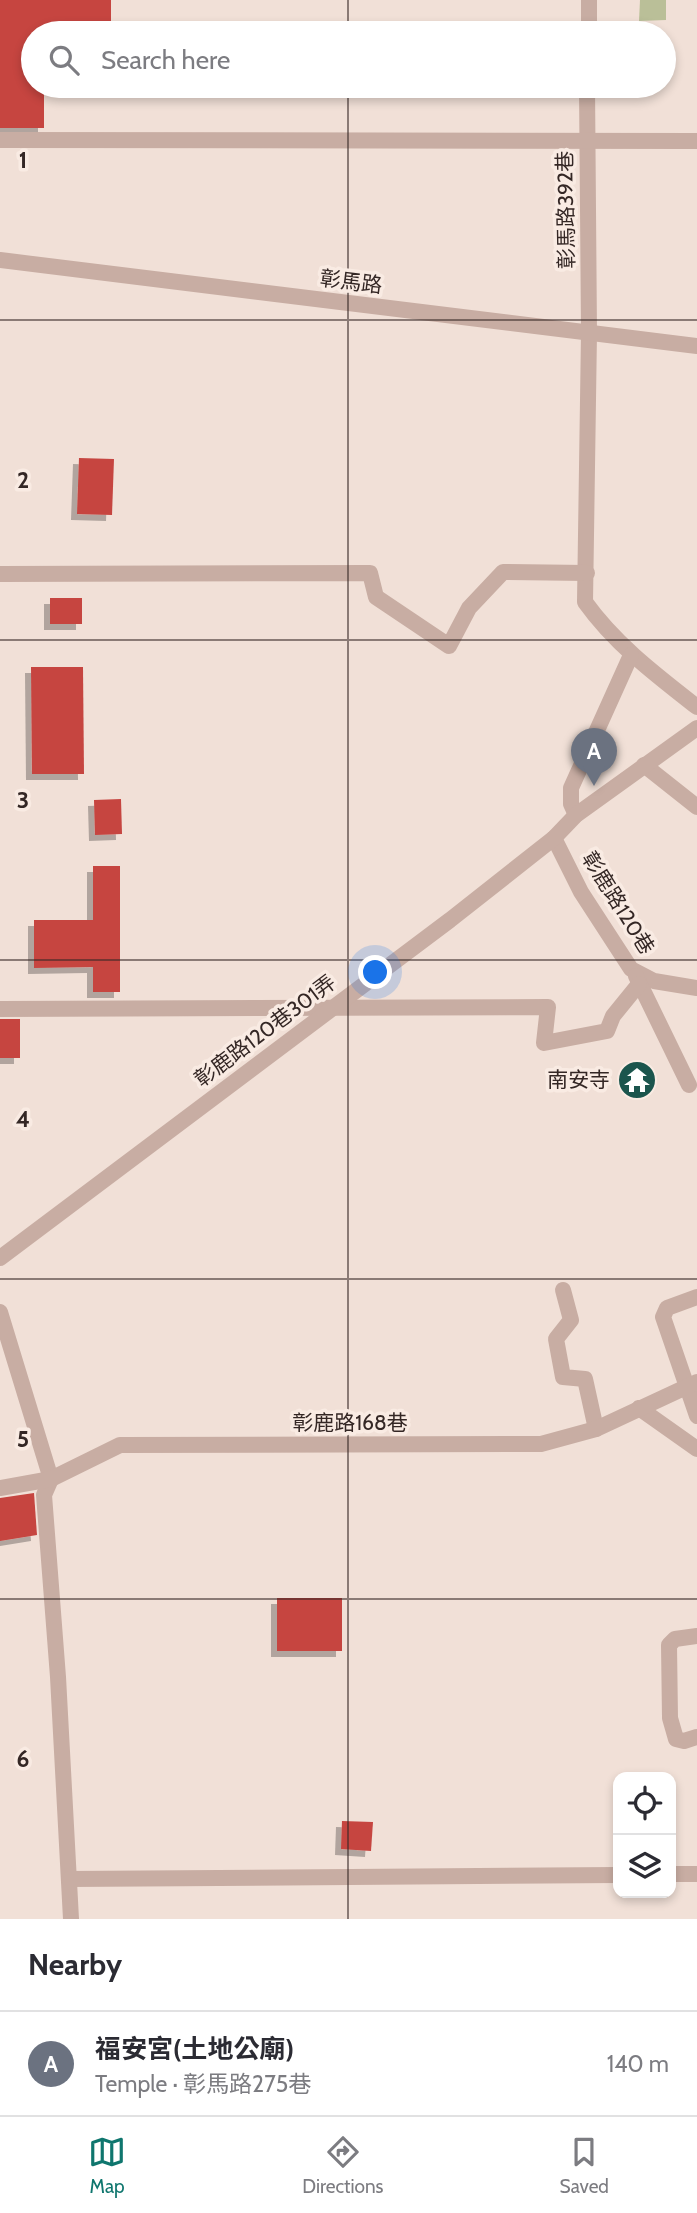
<!DOCTYPE html>
<meta charset="utf-8">
<style>
:root{--surface:#fff;--page:#f7f7f7;--text:#2b2b33;--muted:#7c7c81;--line:#e1e1e2;--accent:#0f766e}
body{margin:0;font-family:Cabin,"Noto Sans TC",sans-serif;background:var(--page);color:var(--text)}
.controls{position:absolute;right:21px;bottom:21px;display:grid;overflow:hidden;border-radius:14px;box-shadow:0 4px 10px #0003}
.controls button{width:63px;height:63px;display:grid;place-items:center;padding:0;border:0;border-bottom:2px solid var(--line);background:var(--surface);color:var(--text);font:35px sans-serif}
.you{position:absolute;left:376px;top:973px;width:24px;height:24px;margin:-18px;border:5px solid #fff;border-radius:50%;background:#1a73e8;box-shadow:0 0 0 10px #1a73e833}
.badge{display:grid;place-items:center;width:46px;height:46px;border-radius:50%;background:var(--accent);color:#fff;font-size:23px;font-weight:700}
.pin{position:absolute;translate:-50% -58px;filter:drop-shadow(0 2px 4px #0008)}
.pin::after{content:'';position:absolute;top:37px;width:24px;height:21px;background:inherit;clip-path:polygon(0 0,100% 0,50% 100%)}
.list{margin:0;padding:0;list-style:none}
h2{display:flex;justify-content:space-between;align-items:center;height:91px;margin:0;padding:0 28px;font-size:30px}
h2 small{font-size:23px;font-weight:400;color:var(--muted)}
.list li{display:grid;grid-template-columns:46px 1fr auto;gap:21px;align-items:center;box-sizing:border-box;height:105px;padding:0 28px;border-top:2px solid var(--line)}
.list b{display:block;font-size:26px;white-space:nowrap}
.list p{margin:0;font-size:23px;white-space:nowrap;color:var(--muted)}
.list em{font-size:23px;font-style:normal;color:var(--muted)}
.icon{flex:none;width:38px;height:38px;fill:none;stroke:currentColor;stroke-width:2;stroke-linecap:round;stroke-linejoin:round}
.map{position:relative;flex:none;width:697px;height:1919px;overflow:hidden}
.search{position:absolute;background:var(--surface);box-shadow:0 4px 10px #0003;left:21px;right:21px;top:21px;height:77px;display:flex;align-items:center;gap:18px;box-sizing:border-box;padding:0 24px;border-radius:38px;color:var(--muted);font-size:26px}
.sheet{height:196px;background:var(--surface)}
nav{display:flex;justify-content:space-around;align-items:center;box-sizing:border-box;height:98px;border-top:2px solid var(--line);background:var(--surface);font-size:19px;color:var(--muted)}
nav a{display:grid;justify-items:center;gap:4px}
nav .on{color:var(--accent)}
.map>svg:first-child{display:block}
.green{fill:#babf98}
.building{fill:#c64540;filter:url(#shadow)}
.lines{fill:none;stroke-linecap:round;stroke-linejoin:round}
.minor{stroke:#c8ada3;stroke-width:16}
.grid{fill:none;stroke:#342725;stroke-width:2;stroke-opacity:0.55}
.labels{text-anchor:middle;stroke-width:7;stroke-linejoin:round;paint-order:stroke}
.street-label{font-size:21px;fill:#342725;stroke:#f9ebe3}
.poi-label{font-size:21px;fill:#342725;stroke:#f9ebe3;text-anchor:end}
.grid-label{font-size:23px;text-anchor:middle;font-weight:bold;fill:#342725;stroke:#f9ebe3;stroke-width:7;stroke-linejoin:round;paint-order:stroke}
</style>
<div class="map">
<svg width="697" height="1919" viewBox="0 0 697 1919">
<defs>
<filter id="shadow"><feDropShadow dx="-6" dy="6" stdDeviation="0" flood-color="#0004"/></filter>
</defs>
<rect width="100%" height="100%" fill="#f1e0d7"/>
<polygon class="green" points="640,0 666,0 666,20 639,21"/>
<g class="building">
<polygon points="0,0 111,0 111,21 157,22 156,33 33,33 33,86 44,86 44,128 0,128"/>
<polygon points="79,458 114,459 112,515 77,514"/>
<rect x="50" y="598" width="32" height="26"/>
<polygon points="31,667 83,667 84,774 32,774"/>
<polygon points="121,799 122,834 95,835 94,800"/>
<polygon points="93,866 120,866 120,992 93,992 93,967 34,968 34,920 93,920"/>
<rect x="0" y="1019" width="20" height="39"/>
<polygon points="34,1493 37,1535 0,1541 0,1498"/>
<rect x="277" y="1598" width="65" height="53"/>
<polygon points="342,1821 373,1822 371,1851 341,1849"/>
</g>
<g class="lines">
<g class="minor">
<polyline points="589,33 589,0"/>
<path d="M587,86L589,333L585,602C615,644 656,675 697,707"/>
<polyline points="0,140 697,141"/>
<polyline points="0,260 697,346"/>
<polyline points="0,574 370,573 376,597 449,646 469,608 503,572 587,573"/>
<polyline points="644,765 697,807"/>
<polyline points="576,815 571,804 571,788 631,655"/>
<polyline points="554,838 581,892 631,969 654,981 697,988"/>
<polyline points="636,976 689,1085"/>
<polyline points="0,1009 548,1007 544,1043 607,1031 613,1016 639,984"/>
<polyline points="0,1258 450,920 554,838 576,815 697,728"/>
<polyline points="563,1290 571,1320 556,1339 563,1377 585,1379 596,1429"/>
<polyline points="697,1297 667,1308 663,1317 697,1416"/>
<polyline points="0,1312 51,1479 44,1495 58,1677 71,1919"/>
<polyline points="639,1408 697,1449"/>
<polyline points="0,1488 51,1479 120,1445 541,1444 596,1429 697,1382"/>
<polyline points="697,1636 675,1639 669,1645 670,1718 676,1739 684,1741 697,1737"/>
<polyline points="671,1874 697,1874"/>
<polyline points="69,1879 618,1875"/>
</g>
</g>
<path class="grid" d="M348,0V33M348,86V1919M0,320H697M0,640H697M0,960H697M0,1279H697M0,1599H697"/>
<defs>
<symbol id="temple-disc" viewBox="-11 -11 22 22"><circle r="9.5" fill="#1b554d" stroke="#f9ebe3"/><path d="M0-6L5-2H3V0L6.5 2.5H4V6H1.5V3h-3V6H-4V2.5H-6.5L-3 0V-2H-5Z" fill="#fff"/></symbol>
</defs>
<g fill-rule="evenodd">
<use href="#temple-disc" x="615" y="1058" width="44" height="44"/>
</g>
<g class="labels">
<g class="street-label">
<text transform="translate(566 210) rotate(-91)" y="7">彰馬路392巷</text>
<text transform="translate(351 282) rotate(7)" y="7">彰馬路</text>
<text transform="translate(618 903) rotate(58)" y="7">彰鹿路120巷</text>
<text transform="translate(265 1031) rotate(-37)" y="7">彰鹿路120巷301弄</text>
<text x="350" y="1430">彰鹿路168巷</text>
</g>
<g class="poi-label">
<text x="610" y="1087">南安寺</text>
</g>
</g>
<g class="grid-label">
<text x="23" y="168">1</text>
<text x="23" y="488">2</text>
<text x="23" y="808">3</text>
<text x="23" y="1127">4</text>
<text x="23" y="1447">5</text>
<text x="23" y="1767">6</text>
</g>
</svg>
<div class="controls">
<button><svg class="icon" aria-label="locate" viewBox="0 0 24 24"><circle cx="12" cy="12" r="6"/><path d="M12 2v4M12 18v4M2 12h4M18 12h4"/></svg></button>
<button><svg class="icon" aria-label="layers" viewBox="0 0 24 24"><path d="M12 4l9 5-9 5-9-5zM3 14l9 5 9-5"/></svg></button>
</div>
<div class="you"></div>
<div class="pin badge" style="left:594px;top:786px;background:#6b7280">A</div>
<div class="search"><svg class="icon" aria-label="search" viewBox="0 0 24 24"><circle cx="10" cy="10" r="6"/><path d="M15 15l6 6"/></svg>Search here</div>
</div>
<section class="sheet">
<h2>Nearby<small></small></h2>
<ul class="list">
<li><span class="badge" style="background:#6b7280">A</span><div><b>福安宮(土地公廟)</b><p>Temple · 彰馬路275巷</p></div><em>140 m</em></li>
</ul>
</section>
<nav>
<a class="on"><svg class="icon" aria-label="map" viewBox="0 0 24 24"><path d="M3 6l6-2 6 2 6-2v14l-6 2-6-2-6 2zM9 4v14M15 6v14"/></svg>Map</a>
<a><svg class="icon" aria-label="directions" viewBox="0 0 24 24"><path d="M12 3l9 9-9 9-9-9zM9 14v-3h6M13 9l2 2-2 2"/></svg>Directions</a>
<a><svg class="icon" aria-label="saved" viewBox="0 0 24 24"><path d="M7 4h10v16l-5-4-5 4z"/></svg>Saved</a>
</nav>
